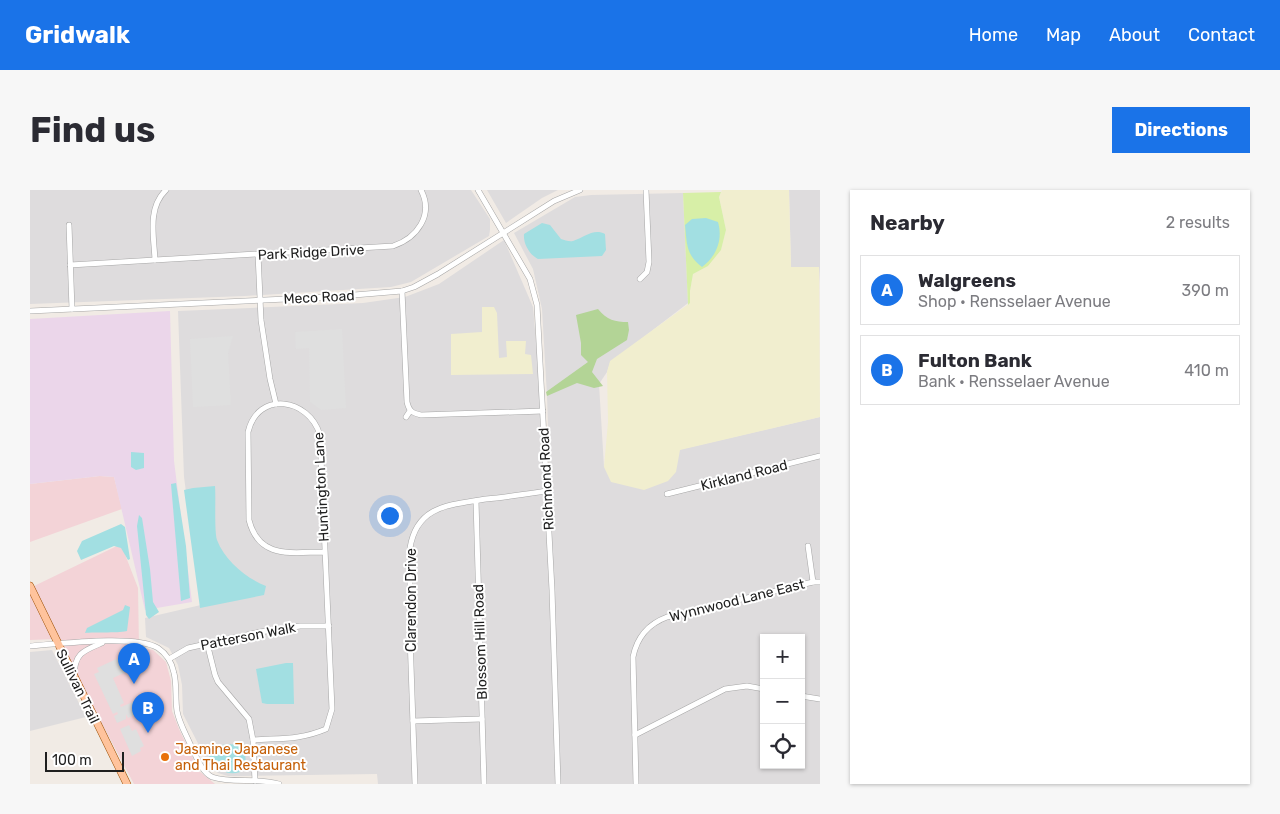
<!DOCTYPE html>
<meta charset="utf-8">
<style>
:root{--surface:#fff;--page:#f7f7f7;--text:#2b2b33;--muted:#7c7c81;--line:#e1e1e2;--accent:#1a73e8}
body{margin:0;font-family:Rubik,sans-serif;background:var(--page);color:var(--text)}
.controls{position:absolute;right:15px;bottom:15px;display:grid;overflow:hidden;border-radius:0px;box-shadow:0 1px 4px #0004}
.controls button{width:45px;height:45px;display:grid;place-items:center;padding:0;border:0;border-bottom:1px solid var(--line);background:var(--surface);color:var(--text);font:25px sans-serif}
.scale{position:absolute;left:15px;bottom:12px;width:79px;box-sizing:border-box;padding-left:5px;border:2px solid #1f1f1f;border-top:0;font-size:14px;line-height:18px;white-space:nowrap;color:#1f1f1f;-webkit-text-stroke:4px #fff;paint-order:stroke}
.you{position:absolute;left:359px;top:325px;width:18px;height:18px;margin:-12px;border:4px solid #fff;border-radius:50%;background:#1a73e8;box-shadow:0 0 0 8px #1a73e833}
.badge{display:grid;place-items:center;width:32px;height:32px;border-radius:50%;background:var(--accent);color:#fff;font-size:16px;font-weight:700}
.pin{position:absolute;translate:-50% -41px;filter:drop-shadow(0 1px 2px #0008)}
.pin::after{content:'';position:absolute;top:26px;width:18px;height:15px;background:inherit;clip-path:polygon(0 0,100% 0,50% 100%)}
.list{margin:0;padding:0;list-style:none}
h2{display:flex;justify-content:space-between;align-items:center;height:65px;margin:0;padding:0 20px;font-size:21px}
h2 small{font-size:16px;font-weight:400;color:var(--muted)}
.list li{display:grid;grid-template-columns:32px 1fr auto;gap:15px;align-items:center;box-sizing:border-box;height:70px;margin:0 10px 10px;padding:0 10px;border:1px solid var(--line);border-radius:0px}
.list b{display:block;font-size:19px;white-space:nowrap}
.list p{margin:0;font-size:16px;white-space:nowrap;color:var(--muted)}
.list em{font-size:16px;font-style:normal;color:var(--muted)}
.icon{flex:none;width:28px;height:28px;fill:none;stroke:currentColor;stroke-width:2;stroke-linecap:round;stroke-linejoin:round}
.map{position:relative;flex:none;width:790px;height:594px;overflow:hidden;border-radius:0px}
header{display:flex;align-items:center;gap:30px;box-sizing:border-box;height:70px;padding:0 25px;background:var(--accent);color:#fff}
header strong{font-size:24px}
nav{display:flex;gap:28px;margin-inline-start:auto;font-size:18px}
.intro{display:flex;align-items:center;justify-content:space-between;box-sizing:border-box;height:120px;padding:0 30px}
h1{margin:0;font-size:35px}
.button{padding:12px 22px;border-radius:0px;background:var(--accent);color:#fff;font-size:18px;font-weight:700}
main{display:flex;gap:30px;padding:0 30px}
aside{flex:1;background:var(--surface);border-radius:0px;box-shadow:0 1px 4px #0004}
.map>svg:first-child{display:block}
.residential{fill:#dedcdd;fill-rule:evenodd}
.commercial{fill:#f3d3d7}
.industrial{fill:#ebd6ea}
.farmland{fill:#f1eecf}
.grass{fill:#d7efa7}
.forest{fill:#b3d496}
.parking{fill:#dfdfdf}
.water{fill:#a2dfe2}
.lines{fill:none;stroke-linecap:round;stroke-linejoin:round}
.minor-casing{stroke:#a6a6a6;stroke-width:6}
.major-casing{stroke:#9b4d00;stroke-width:8}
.minor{stroke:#fff;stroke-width:5}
.major{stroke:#ffc39c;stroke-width:7}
.food-dot{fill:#e8710a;stroke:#fff;stroke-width:2}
.labels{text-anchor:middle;stroke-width:4;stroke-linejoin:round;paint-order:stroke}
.street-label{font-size:14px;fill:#1f1f1f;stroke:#fff}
.food-label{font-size:14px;fill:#c56008;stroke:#fff;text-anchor:start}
</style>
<header>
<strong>Gridwalk</strong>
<nav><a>Home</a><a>Map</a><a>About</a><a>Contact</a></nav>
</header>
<div class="intro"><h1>Find us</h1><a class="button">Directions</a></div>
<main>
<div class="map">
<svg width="790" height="594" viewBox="0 0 790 594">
<rect width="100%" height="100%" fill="#f1ebe5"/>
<g class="residential">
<polygon points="0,0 441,0 460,29 460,40 459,46 381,92 361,97 215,106 0,114"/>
<polygon points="457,0 528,0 512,8 476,33"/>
<polygon points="759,0 790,0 790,93 789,77 761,77"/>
<path d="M653,3L658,113L580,173L577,182L569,194L574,277L790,227V594H530L517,206L512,119L503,79L484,43L545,7L561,5ZM734,448H771V575H734Z"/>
<polygon points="474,50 503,117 512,221 527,594 348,594 347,584 207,586 198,586 188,583 180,577 153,524 152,495 148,475 139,458 116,447 115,428 171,415 154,287 148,121 333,113 375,107 409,94"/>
<polygon points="22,460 56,527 0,541 0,462"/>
</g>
<g class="commercial">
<polygon points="70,286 84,287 92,319 0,352 0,294"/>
<polygon points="91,354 108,398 109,457 123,460 136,472 141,491 142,521 149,539 169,581 185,594 104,594 27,449 0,450 0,395 2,397"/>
</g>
<polygon class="industrial" points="140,121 144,271 162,412 115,420 84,287 70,286 0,294 0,129"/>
<g class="farmland">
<polygon points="692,0 759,0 761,77 789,77 790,227 650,260 646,282 638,291 614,300 581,292 574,277 578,232 577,182 580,171 660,113 660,101 663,84 678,76 691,60 696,40 689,7"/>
<polygon points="452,117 464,117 467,123 469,168 477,167 476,151 496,151 495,164 501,165 503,184 421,185 421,144 452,142"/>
</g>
<polygon class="grass" points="691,2 689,7 696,40 691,60 678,76 663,84 660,101 660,113 658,115 653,3"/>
<path class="forest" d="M568,119C577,130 585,132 598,132L599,140L597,150L567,169L562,182L573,196L564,198L547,193L517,206L516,202L558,172L551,165V153L546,125Z"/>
<g class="parking">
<polygon points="312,139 316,218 291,220 280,212 279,158 266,159 265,142"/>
<polygon points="203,146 198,163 201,215 163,217 160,149"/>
<polygon points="95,465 97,470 108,470 111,475 83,488 94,513 90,515 91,517 110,509 115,520 98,528 96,524 96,529 87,533 84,526 88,524 87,522 83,524 64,484 69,482 67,478"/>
<polygon points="99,535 102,541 106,539 114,556 110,558 111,561 102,566 90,539"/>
</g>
<g class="water">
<path d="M676,28L688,32C693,49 687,66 672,77C656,65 657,54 655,35L662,29Z"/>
<path d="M512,33L520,35L531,49C535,50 539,52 543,51C554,48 563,38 575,44L576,60L572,66L508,69C500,65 493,54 494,44Z"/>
<polygon points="101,262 114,263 114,278 106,280 101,277"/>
<polygon points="146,293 156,356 160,408 151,411 141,294"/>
<path d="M185,296C186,307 184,340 187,350C195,371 216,388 236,396L234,405L170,418L154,300L163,298Z"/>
<polygon points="109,325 112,328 120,379 123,412 129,422 119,429 116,425 107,336"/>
<polygon points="91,334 95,337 100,369 98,370 91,358 84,356 51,370 47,361 52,351"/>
<path d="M95,415L100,417L97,441C93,443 63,442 55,443L57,438L93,420Z"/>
<polygon points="256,473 263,473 264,514 237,514 232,513 226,479"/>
<path d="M196,554L213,555L215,559L216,579C201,589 183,580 178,563L181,559Z"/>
</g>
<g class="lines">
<defs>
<g id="minor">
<polyline points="448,0 500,89 507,115 522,400 528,594"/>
<polyline points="39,35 42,119"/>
<polyline points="228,64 231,130 240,189 246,214"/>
<path d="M125,70C124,47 117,18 136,0"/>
<path d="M40,75L363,56C387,48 404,25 391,0"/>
<polyline points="610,89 617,82 619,72 616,0"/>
<path d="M372,101L377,212C379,221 382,223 391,225L513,221"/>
<polyline points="0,121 300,107 372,101 384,97 408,84 524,11 550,0"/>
<polyline points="376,227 380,221"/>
<polyline points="637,304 790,266"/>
<polyline points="446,311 454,594"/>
<polyline points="778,356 783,392"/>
<polyline points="177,453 185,485 188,492 219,529 223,550 225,591"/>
<path d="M0,456C28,454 106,444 128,458C137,464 142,473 144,483C147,495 145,508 147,521C149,533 156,544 161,556C166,565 171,582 182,587C202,594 227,587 249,594"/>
<polyline points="139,469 158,458 230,442 270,436 299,436"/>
<path d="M44,485C45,463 53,461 72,453"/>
<polyline points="771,506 790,509"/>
<polyline points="383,531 452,529"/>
<polyline points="605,545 695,499 717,496 734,499"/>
<path d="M223,550C251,548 270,550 296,539L302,519L290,245C279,208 228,200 218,242L219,330C229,370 262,362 294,362"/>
<path d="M385,594L380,445V358C387,315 420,315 456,309C476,307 496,304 517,301"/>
<path d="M606,594L603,467C607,447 618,434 637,427L783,392H790"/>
</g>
<polyline id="major" points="0,396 97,594"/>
</defs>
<use href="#minor" class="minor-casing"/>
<use href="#major" class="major-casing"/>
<use href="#minor" class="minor"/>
<use href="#major" class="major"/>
</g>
<circle class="food-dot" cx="135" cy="567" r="5"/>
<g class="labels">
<g class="street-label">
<text transform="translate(281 62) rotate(-3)" y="5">Park Ridge Drive</text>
<text transform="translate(289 107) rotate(-3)" y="5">Meco Road</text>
<text transform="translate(714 285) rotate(-14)" y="5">Kirkland Road</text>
<text transform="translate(516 289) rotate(-93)" y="5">Richmond Road</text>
<text transform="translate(291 297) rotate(-93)" y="5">Huntington Lane</text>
<text transform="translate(381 410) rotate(-90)" y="5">Clarendon Drive</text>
<text transform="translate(707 410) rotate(-14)" y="5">Wynnwood Lane East</text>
<text transform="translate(218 446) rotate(-11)" y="5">Patterson Walk</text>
<text transform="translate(450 452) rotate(-92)" y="5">Blossom Hill Road</text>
<text transform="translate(48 496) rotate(64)" y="5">Sullivan Trail</text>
</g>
<g class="food-label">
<text x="145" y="564">Jasmine Japanese<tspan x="145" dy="16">and Thai Restaurant</tspan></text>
</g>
</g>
</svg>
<div class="controls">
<button>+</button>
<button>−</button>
<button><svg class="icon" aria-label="locate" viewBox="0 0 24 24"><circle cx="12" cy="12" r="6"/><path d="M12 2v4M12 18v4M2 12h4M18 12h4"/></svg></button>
</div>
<div class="scale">100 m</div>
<div class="you"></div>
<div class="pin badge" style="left:104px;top:494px">A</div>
<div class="pin badge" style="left:118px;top:543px">B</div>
</div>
<aside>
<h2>Nearby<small>2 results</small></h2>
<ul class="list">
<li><span class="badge">A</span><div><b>Walgreens</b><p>Shop · Rensselaer Avenue</p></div><em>390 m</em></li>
<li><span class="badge">B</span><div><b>Fulton Bank</b><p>Bank · Rensselaer Avenue</p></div><em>410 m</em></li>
</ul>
</aside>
</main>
